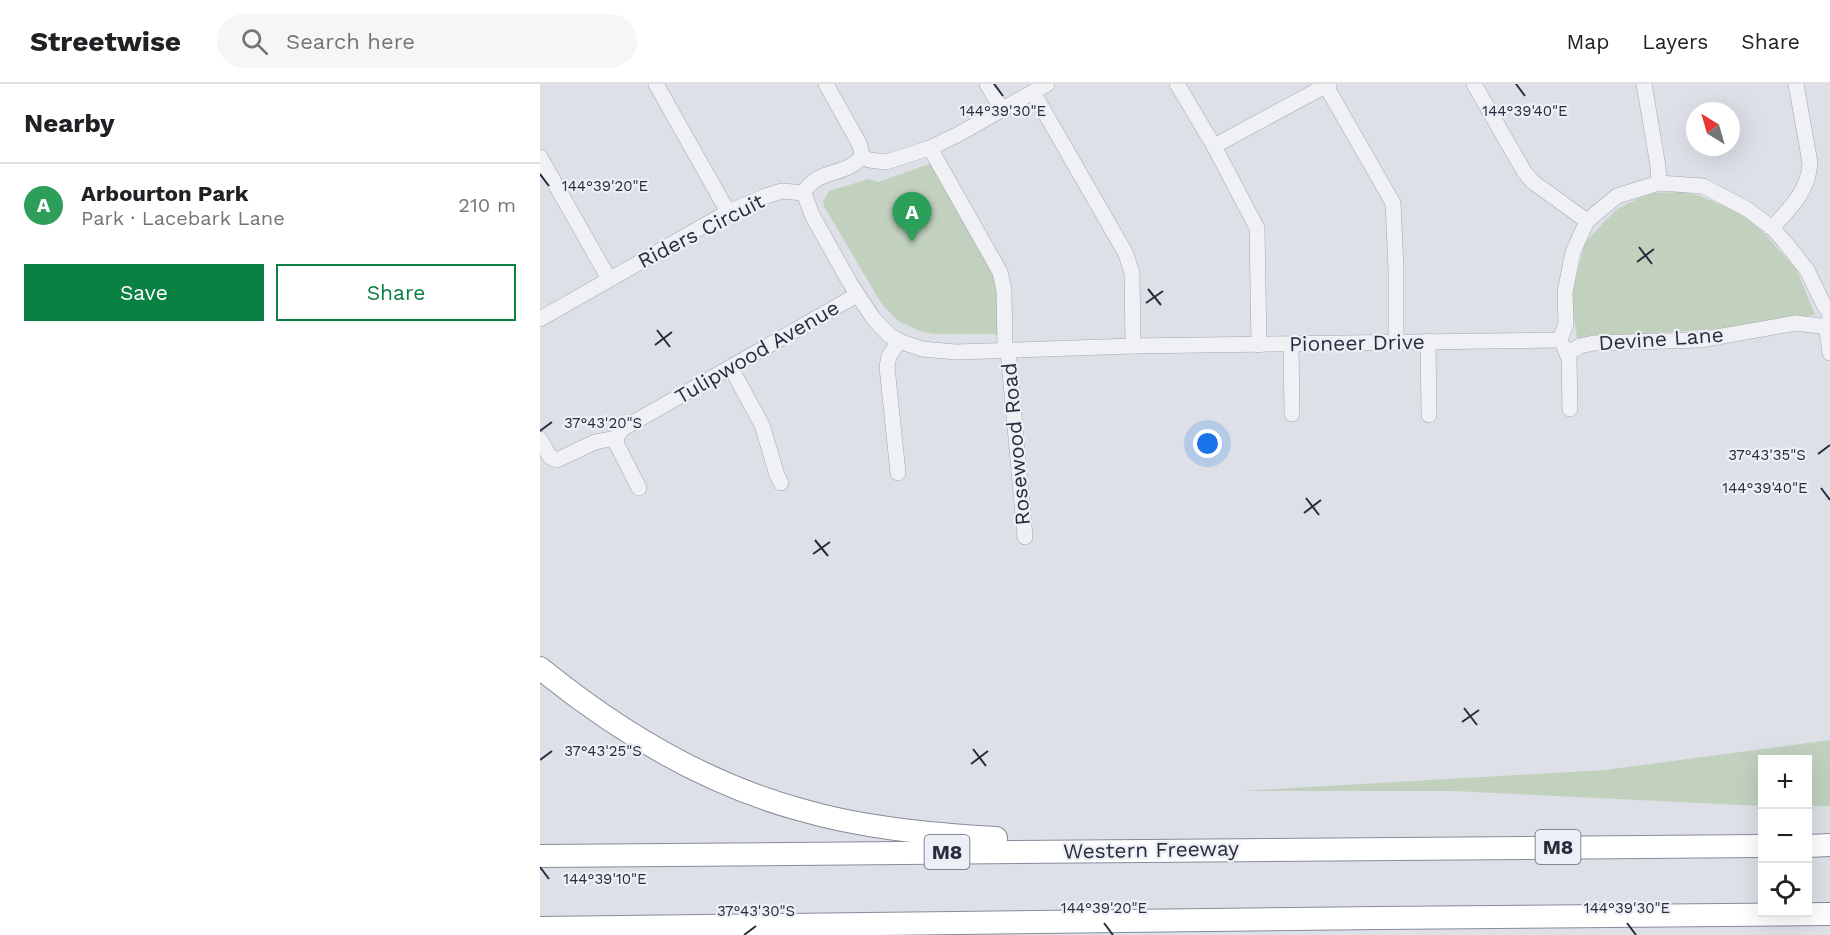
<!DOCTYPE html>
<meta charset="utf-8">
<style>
:root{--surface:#fff;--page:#f6f6f6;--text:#202124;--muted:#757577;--line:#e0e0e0;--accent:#0b8043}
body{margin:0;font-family:"Work Sans",sans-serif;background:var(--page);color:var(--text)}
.controls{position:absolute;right:18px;bottom:18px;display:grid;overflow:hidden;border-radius:0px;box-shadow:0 6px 24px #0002}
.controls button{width:54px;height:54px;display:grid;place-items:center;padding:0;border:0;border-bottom:2px solid var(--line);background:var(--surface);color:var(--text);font:30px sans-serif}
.compass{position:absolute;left:1146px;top:18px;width:54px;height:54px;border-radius:50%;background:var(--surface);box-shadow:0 6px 24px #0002;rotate:323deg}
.you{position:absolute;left:668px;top:360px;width:21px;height:21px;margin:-15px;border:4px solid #fff;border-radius:50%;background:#1a73e8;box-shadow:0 0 0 9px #1a73e833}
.badge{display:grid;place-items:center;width:39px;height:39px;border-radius:50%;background:var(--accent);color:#fff;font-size:20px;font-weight:700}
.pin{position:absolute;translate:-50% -50px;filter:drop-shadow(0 2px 3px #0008)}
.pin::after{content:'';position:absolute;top:32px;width:21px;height:18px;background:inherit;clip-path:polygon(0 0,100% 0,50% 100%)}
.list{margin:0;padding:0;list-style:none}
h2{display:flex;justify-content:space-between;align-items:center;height:78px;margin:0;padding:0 24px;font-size:26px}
h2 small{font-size:20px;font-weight:400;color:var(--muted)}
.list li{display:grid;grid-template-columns:39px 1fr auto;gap:18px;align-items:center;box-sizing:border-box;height:84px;padding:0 24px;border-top:2px solid var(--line)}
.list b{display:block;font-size:22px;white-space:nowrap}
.list p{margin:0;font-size:20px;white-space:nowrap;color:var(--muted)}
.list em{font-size:20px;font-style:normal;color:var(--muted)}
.actions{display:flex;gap:12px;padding:18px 24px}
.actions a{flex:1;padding:14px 0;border:2px solid var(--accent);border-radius:0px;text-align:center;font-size:21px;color:var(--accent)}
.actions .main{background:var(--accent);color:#fff}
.icon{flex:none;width:33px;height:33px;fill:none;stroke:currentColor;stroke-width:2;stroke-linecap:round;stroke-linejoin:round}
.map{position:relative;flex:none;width:1290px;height:851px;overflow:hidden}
header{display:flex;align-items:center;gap:36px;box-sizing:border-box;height:84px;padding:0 30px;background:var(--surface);border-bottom:2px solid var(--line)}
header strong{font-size:28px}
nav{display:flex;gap:33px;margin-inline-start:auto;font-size:21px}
.search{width:420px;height:54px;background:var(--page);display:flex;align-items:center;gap:15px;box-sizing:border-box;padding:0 21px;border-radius:33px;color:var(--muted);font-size:22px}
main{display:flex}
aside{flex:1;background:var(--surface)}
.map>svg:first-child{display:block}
.green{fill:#c1d1be}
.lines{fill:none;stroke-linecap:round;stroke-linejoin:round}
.minor-casing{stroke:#a3a7b1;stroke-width:16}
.highway-casing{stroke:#858c9d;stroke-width:24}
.minor{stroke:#f0f1f5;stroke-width:15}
.highway{stroke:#fff;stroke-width:22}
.ticks{fill:none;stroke:#272d3d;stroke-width:2}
.labels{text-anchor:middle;stroke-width:4.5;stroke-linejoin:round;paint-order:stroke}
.shield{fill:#eceff5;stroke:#626774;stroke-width:1.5}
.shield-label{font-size:20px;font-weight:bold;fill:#272d3d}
.street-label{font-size:21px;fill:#272d3d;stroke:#eceff5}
.ticks-label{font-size:15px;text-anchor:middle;fill:#272d3d;stroke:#eceff5;stroke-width:4.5;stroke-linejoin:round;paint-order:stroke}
</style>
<header>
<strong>Streetwise</strong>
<div class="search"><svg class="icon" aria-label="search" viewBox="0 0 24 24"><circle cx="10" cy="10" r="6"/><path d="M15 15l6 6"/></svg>Search here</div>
<nav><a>Map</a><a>Layers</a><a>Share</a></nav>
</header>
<main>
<aside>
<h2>Nearby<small></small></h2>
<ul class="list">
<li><span class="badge" style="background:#2e9e5b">A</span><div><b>Arbourton Park</b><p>Park · Lacebark Lane</p></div><em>210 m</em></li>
</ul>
<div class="actions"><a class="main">Save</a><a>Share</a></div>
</aside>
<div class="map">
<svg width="1290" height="851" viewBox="0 0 1290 851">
<rect width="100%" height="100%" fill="#dde0e7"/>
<g class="green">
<polygon points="393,79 458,195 460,250 394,250 382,248 358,237 341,219 284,122 283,117 289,107 329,95 338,98"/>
<polygon points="1139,108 1158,111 1200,129 1222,147 1257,186 1275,231 1178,245 1037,254 1031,212 1045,159 1064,138 1077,125 1109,109"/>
<polygon points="1290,656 1290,722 1268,722 1268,676 1222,676 1222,722 914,707 701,707 1065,686"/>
</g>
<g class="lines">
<defs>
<g id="minor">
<polyline points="116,0 188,128"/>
<polyline points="286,0 320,61 322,72"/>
<polyline points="447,0 462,26"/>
<polyline points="637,0 674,62 717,144 719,261"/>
<polyline points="934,0 985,89 993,98 1047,137"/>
<polyline points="1104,0 1118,82 1119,99"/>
<polyline points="786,2 853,119 856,184 856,258"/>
<polyline points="493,8 586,170 592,189 593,262"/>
<polyline points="674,62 789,0"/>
<polyline points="390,64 460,188 464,206 465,266"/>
<polyline points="322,72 329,76 346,78 390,64 419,50 507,0"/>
<polyline points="0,73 69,195"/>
<polyline points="264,109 272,131 310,199 333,234 349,251 359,257 382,265 416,268 593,262 1020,256 1026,240 1025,208 1033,168 1047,137 1077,112 1119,99 1163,102 1207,125 1232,144 1244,157 1267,186 1284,221 1290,229"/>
<path d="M264,109C275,85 308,92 322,72"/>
<path d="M1232,144C1251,123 1268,108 1270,79L1256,0"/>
<polyline points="1290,233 1287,248 1290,269"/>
<polyline points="0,235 188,128 226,112 242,107 264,109"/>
<polyline points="888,257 889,331"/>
<polyline points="751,261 752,330"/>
<polyline points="1024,263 1029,274 1030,325"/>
<polyline points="468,266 485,453"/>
<polyline points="1027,270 1040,262 1054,259 1160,256 1256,239 1288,243"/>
<polyline points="191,284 222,341 237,391 241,399"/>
<polyline points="0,355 10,373 17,376 55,358 76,354"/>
<polyline points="358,389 347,283 349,272 359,257"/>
<polyline points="99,404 77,361 76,354 82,345 317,211"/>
</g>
<g id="highway">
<path d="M0,584C75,645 164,699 258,725C322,744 389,750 456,754"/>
<polyline points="1268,762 1290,761"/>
<polyline points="0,772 1222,762"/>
<polyline points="0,844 839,834 1290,830"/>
</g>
</defs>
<use href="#minor" class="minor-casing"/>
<use href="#highway" class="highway-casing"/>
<use href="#minor" class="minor"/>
<use href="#highway" class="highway"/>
</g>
<path class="ticks" d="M454,0L463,12M976,0L985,12M0,90L9,102M1099,163L1112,180M1097,178L1114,165M608,205L621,221M606,219L623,207M117,246L130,263M115,261L132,248M0,347L12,338M1278,370L1290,361M1281,404L1290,416M766,414L779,431M764,429L781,416M275,456L288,472M273,470L290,458M924,624L937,641M922,638L939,626M433,665L446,682M0,676L12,667M431,680L448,667M0,783L9,795M564,839L573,851M1087,839L1096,851M204,851L216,842"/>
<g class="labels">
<g class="shield">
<rect x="995.5" y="746" width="45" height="34" rx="4.5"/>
<rect x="384.5" y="751" width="45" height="34" rx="4.5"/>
</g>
<g class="shield-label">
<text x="1018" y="770">M8</text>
<text x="407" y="775">M8</text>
</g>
<g class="street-label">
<text transform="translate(161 147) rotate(-27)" y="7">Riders Circuit</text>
<text transform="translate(1121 255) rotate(-4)" y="7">Devine Lane</text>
<text transform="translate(817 259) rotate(-1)" y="7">Pioneer Drive</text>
<text transform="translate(217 268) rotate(-30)" y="7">Tulipwood Avenue</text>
<text transform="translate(476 360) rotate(-95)" y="7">Rosewood Road</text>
<text transform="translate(611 766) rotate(-1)" y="7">Western Freeway</text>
</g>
</g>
<g class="ticks-label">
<text x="463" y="32">144°39'30"E</text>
<text x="985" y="32">144°39'40"E</text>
<text x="65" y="107">144°39'20"E</text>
<text x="63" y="344">37°43'20"S</text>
<text x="1227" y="376">37°43'35"S</text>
<text x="1225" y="409">144°39'40"E</text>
<text x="63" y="672">37°43'25"S</text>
<text x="65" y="800">144°39'10"E</text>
<text x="564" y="829">144°39'20"E</text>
<text x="1087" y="829">144°39'30"E</text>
<text x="216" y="832">37°43'30"S</text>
</g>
</svg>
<div class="controls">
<button>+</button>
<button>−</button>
<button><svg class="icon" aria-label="locate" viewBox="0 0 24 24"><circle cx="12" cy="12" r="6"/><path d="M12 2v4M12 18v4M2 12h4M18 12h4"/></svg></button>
</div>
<svg class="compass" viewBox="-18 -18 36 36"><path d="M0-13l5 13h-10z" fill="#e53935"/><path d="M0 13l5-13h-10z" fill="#757577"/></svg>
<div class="you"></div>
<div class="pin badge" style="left:372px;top:158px;background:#2e9e5b">A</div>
</div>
</main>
